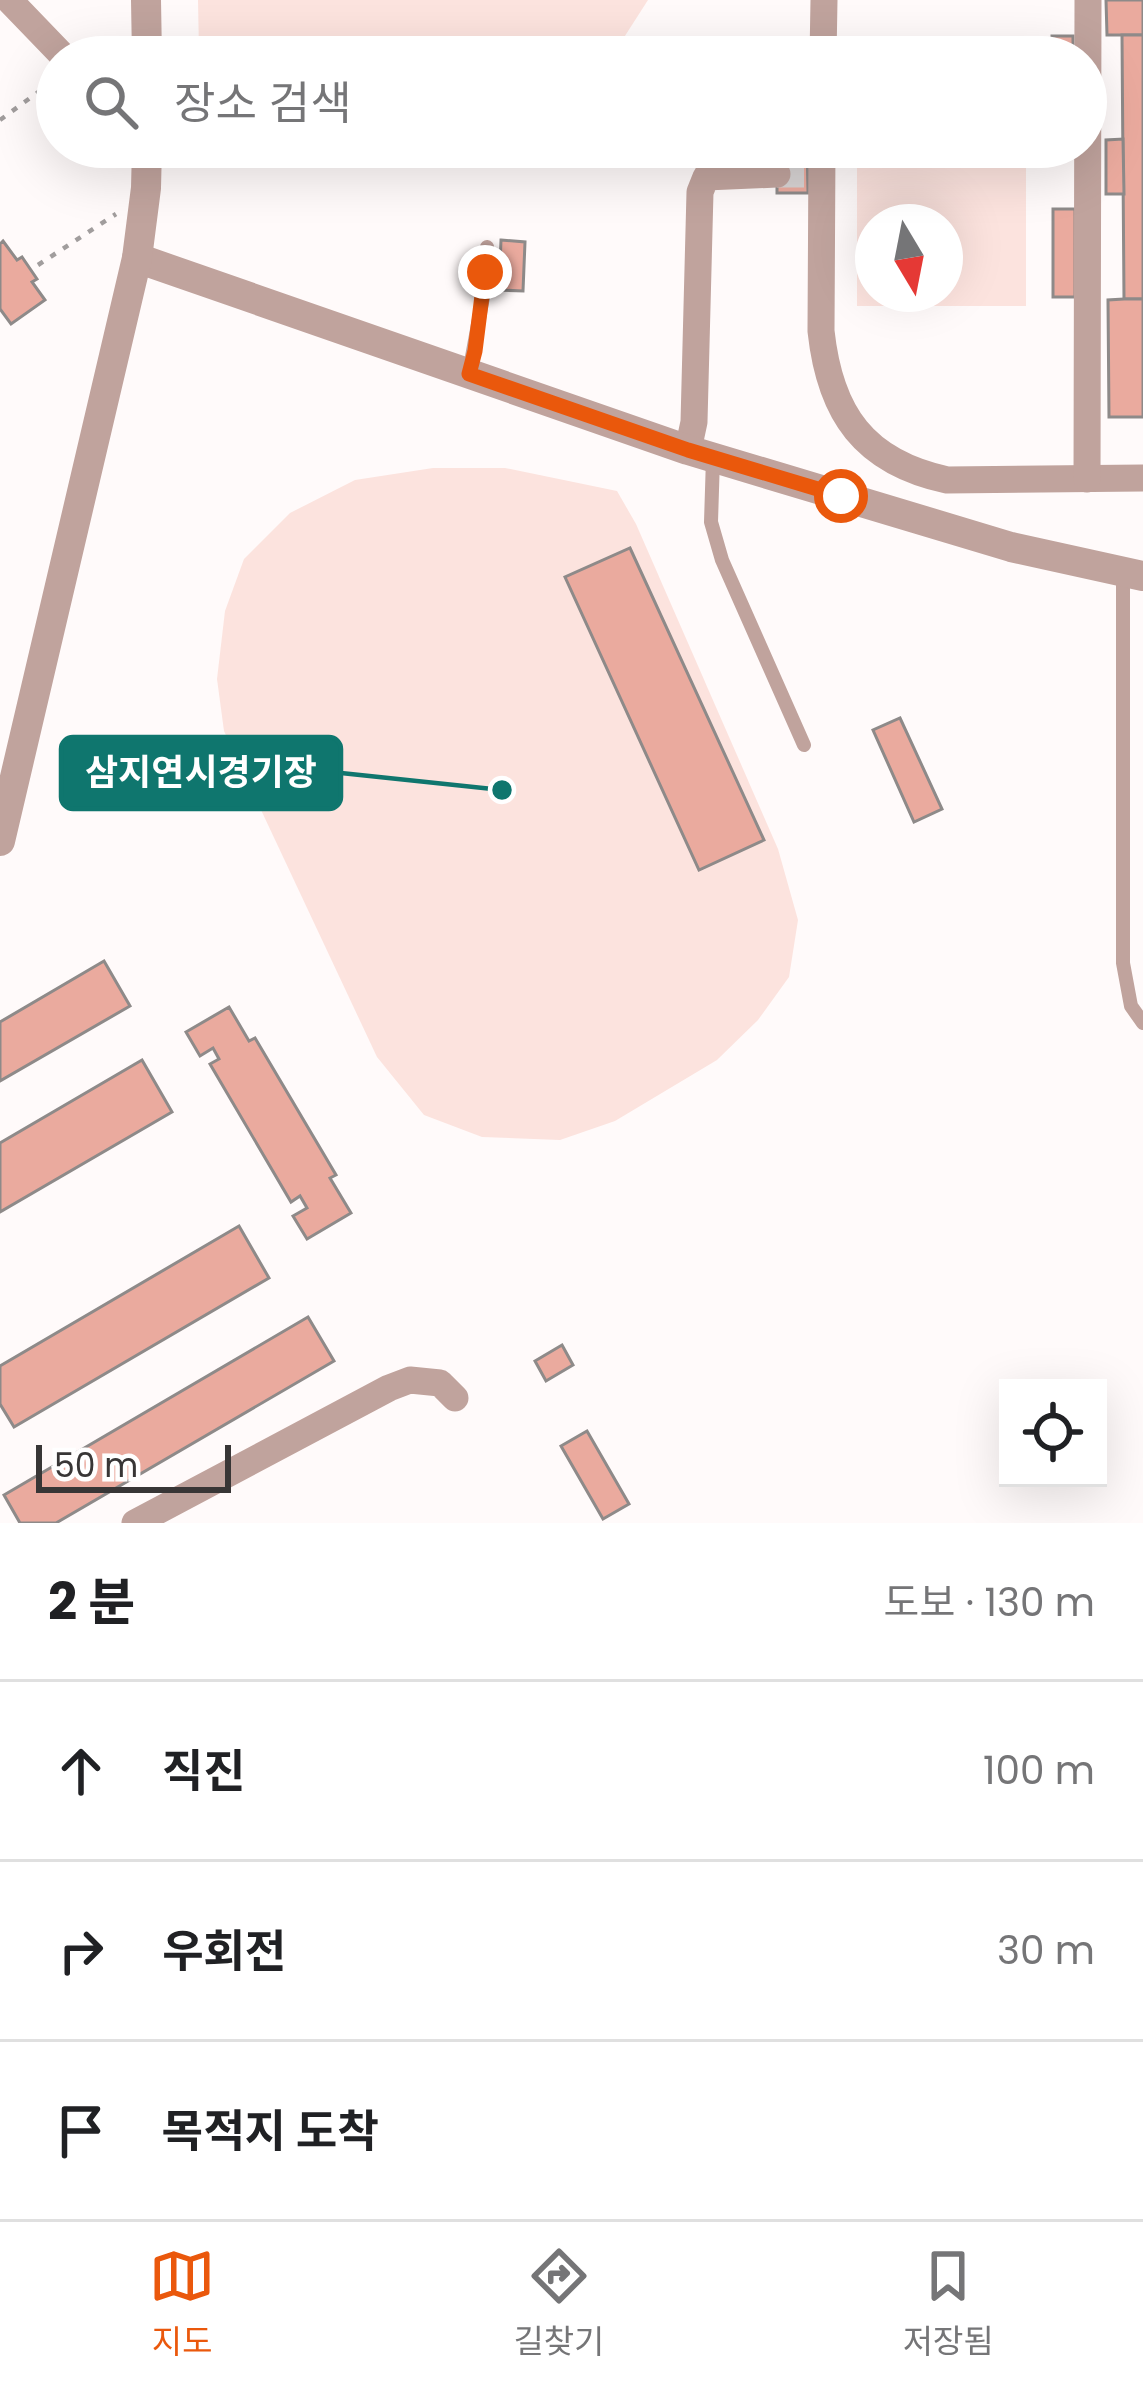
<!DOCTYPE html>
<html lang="ko">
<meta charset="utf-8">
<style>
:root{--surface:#fff;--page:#f2f2f2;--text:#202124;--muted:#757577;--line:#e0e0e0;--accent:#ea580c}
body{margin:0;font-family:Poppins,"Noto Sans KR",sans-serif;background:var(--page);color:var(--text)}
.controls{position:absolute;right:36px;bottom:36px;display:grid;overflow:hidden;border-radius:0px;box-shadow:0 12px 48px #0002}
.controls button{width:108px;height:108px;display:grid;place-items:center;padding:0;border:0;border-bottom:3px solid var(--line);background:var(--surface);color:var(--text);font:60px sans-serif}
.compass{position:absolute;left:855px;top:204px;width:108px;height:108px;border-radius:50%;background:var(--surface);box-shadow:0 12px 48px #0002;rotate:170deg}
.scale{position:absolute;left:36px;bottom:30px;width:195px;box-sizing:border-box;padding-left:12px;border:6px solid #383636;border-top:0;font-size:33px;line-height:42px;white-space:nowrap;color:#383636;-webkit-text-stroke:9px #fff;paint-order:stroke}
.stop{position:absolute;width:36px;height:36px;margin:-27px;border:9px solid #ea580c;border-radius:50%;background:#fff}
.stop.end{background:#ea580c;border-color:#fff;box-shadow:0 3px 12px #0008}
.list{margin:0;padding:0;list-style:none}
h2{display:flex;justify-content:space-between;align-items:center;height:156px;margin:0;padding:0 48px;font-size:51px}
h2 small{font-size:39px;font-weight:400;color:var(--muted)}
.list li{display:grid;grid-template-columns:78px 1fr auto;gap:36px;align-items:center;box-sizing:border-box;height:180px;padding:0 48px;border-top:3px solid var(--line)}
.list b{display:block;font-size:45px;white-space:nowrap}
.list em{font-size:39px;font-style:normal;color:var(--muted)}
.icon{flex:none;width:66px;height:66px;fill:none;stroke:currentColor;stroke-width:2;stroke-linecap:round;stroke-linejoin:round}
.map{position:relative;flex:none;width:1143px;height:1523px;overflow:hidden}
.search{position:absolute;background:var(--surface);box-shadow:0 12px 48px #0002;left:36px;right:36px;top:36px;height:132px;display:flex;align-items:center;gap:30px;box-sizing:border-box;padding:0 42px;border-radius:66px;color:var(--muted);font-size:45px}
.sheet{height:696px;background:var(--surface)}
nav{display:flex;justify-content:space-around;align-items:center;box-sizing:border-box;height:168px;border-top:3px solid var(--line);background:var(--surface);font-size:33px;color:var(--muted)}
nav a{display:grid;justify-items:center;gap:6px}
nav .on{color:var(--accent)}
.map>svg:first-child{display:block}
.green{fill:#fce3de;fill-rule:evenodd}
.building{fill:#eaaa9e;stroke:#8e8a89;stroke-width:3}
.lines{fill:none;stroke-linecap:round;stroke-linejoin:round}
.minor-tunnel{stroke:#d7d3d3;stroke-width:27;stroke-dasharray:27 14;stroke-linecap:butt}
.path{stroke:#a19d9d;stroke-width:4.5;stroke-dasharray:6 9;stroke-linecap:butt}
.service{stroke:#c0a39d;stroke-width:14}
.minor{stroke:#c0a39d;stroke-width:27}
.tertiary{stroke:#c0a39d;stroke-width:30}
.route{stroke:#ea580c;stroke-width:15}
.leader{fill:none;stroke:#0f766e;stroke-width:4.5}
.callout-dot{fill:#0f766e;stroke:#fff;stroke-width:4.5}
.callout{fill:#0f766e;stroke:#0f766e;stroke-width:4.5}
.callout-label{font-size:36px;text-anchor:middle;font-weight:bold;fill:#fff}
</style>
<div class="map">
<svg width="1143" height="1523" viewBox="0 0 1143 1523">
<rect width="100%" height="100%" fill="#fffafa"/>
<g class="green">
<polygon points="198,0 648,0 614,53 199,52"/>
<rect x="856" y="37" width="170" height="20"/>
<path d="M857,147H1026V306H857ZM945,222V294H873V222Z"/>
<polygon points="433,468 505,468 617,491 636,524 778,849 798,920 789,977 758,1020 717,1060 615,1121 560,1140 482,1137 424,1115 377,1057 224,731 217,679 225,611 244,559 290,513 355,480"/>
</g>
<g class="building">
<polygon points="1106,0 1143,0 1143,35 1107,35"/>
<polygon points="1122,35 1143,35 1143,299 1124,299"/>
<rect x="1052" y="36" width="21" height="21"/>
<polygon points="1123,139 1124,194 1106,194 1106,140"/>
<polygon points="777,147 807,147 808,193 777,193"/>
<rect x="1053" y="209" width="22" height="88"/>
<polygon points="501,240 525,242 523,291 499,290"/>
<polygon points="3,241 17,260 22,257 37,279 32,282 45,300 11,324 0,309 0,244"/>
<polygon points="1124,299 1143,299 1143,417 1109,417 1108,300"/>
<polygon points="630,548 764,840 699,870 565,577"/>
<polygon points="900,718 942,809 914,822 873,730"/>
<polygon points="104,961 130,1006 0,1081 0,1022"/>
<polygon points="229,1007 249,1041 255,1038 336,1175 330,1178 351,1213 307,1239 293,1216 307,1208 300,1196 291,1202 210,1064 219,1059 213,1048 200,1056 186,1032"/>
<polygon points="142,1060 172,1112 0,1212 0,1143"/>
<polygon points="239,1226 269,1278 14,1427 0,1404 0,1366"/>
<polygon points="308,1317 334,1361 56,1523 20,1523 4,1495"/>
<polygon points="562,1345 573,1365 546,1381 535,1361"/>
<polygon points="587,1431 629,1504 603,1519 561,1446"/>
</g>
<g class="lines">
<polyline class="minor-tunnel" points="777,174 807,174"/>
<g class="path">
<polyline points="0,120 52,82"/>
<polyline points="38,265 116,214"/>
</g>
<g class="service">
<polyline points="469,373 483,297 487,247"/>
<polyline points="713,458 711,522 722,560 804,745"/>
<polyline points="1123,573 1123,963 1131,1006 1143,1023"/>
</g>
<g class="minor">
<polyline points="9,0 64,57"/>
<polyline points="823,57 824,0"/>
<path d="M822,147L821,331C830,414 864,462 947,480L1143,478"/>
<polyline points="688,450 694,422 700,192 706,177 777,174"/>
<polyline points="1087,479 1088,0"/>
<polyline points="135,1523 389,1388 410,1380 440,1383 455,1398"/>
</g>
<g class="tertiary">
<polyline points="146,0 147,57"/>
<polyline points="137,258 688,450 1011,547 1143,576"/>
<polyline points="0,841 137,258 146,188 147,147"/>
</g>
</g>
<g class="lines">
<polyline class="route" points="485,272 475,351 469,374 688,450 841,496"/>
</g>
<path class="leader" d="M502 790L341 773"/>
<circle class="callout-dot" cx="502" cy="790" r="12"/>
<rect class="callout" x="61" y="737" width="280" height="72" rx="12"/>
<g class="callout-label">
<text x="201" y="785">삼지연시경기장</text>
</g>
</svg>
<div class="controls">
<button><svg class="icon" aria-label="locate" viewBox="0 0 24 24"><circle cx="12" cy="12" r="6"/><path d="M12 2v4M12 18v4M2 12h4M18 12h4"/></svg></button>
</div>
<svg class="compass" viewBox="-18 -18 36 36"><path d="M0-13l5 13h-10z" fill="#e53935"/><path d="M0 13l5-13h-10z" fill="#757577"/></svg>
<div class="scale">50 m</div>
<div class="stop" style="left:841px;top:496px"></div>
<div class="stop end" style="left:485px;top:272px"></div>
<div class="search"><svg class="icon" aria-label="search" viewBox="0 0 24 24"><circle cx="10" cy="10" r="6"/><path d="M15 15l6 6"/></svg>장소 검색</div>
</div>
<section class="sheet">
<h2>2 분<small>도보 · 130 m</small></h2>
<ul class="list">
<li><svg class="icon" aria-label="ahead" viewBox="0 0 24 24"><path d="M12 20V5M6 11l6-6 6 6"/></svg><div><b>직진</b></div><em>100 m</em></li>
<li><svg class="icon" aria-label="right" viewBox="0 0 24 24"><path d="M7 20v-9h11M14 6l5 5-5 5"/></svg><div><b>우회전</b></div><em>30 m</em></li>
<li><svg class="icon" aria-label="arrive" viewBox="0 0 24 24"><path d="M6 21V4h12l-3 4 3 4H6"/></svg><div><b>목적지 도착</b></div></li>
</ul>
</section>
<nav>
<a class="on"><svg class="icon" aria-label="map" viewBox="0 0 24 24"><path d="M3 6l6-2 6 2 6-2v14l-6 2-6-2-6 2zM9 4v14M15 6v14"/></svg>지도</a>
<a><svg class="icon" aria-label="directions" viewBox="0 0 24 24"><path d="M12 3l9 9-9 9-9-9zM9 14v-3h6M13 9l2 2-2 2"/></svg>길찾기</a>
<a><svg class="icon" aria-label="saved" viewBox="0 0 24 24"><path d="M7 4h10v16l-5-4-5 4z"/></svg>저장됨</a>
</nav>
